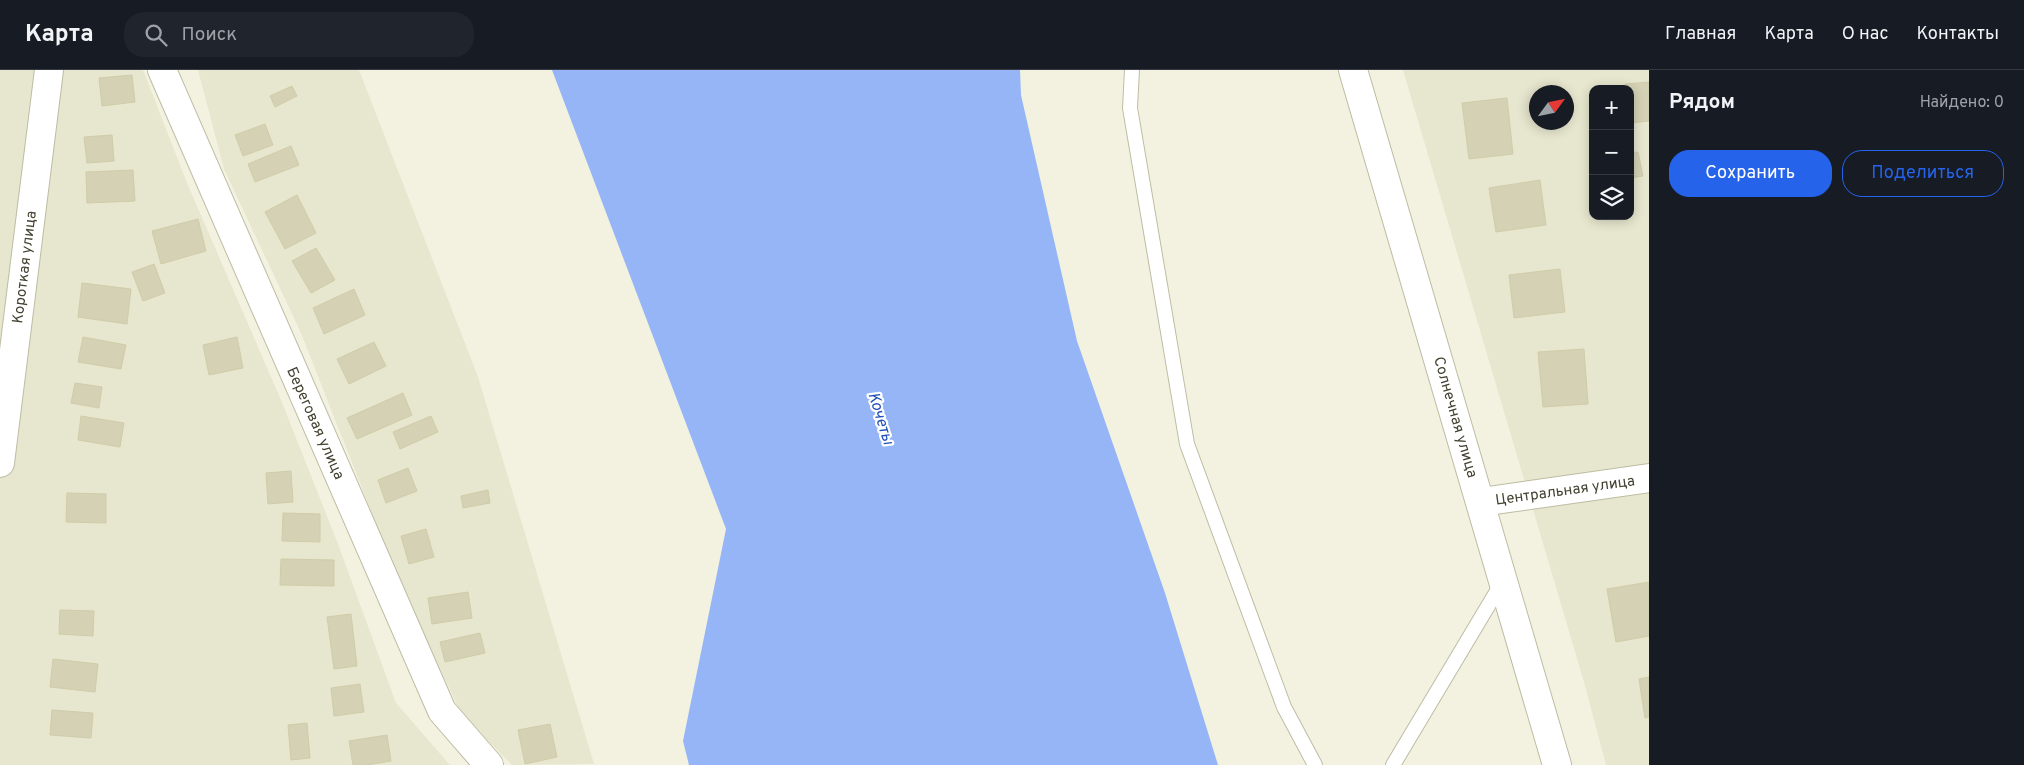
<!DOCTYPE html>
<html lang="ru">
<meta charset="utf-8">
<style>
:root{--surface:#171b24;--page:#20242c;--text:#f1f3f6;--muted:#9ea1a6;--line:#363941;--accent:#2563eb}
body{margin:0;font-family:Overpass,sans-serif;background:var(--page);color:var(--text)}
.controls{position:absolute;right:15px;top:15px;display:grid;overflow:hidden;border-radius:10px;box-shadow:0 2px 12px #0003}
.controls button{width:45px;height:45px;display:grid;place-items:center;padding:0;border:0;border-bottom:1px solid var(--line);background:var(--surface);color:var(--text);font:25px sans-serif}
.compass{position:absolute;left:1529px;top:15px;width:45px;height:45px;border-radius:50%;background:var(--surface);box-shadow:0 2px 12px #0003;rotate:57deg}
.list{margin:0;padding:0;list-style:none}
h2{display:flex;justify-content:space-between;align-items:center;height:65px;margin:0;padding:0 20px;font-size:21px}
h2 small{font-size:16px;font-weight:400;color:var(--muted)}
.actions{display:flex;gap:10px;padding:15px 20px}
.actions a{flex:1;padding:11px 0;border:1px solid var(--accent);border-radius:20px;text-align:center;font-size:18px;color:var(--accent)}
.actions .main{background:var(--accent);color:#fff}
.icon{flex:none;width:28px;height:28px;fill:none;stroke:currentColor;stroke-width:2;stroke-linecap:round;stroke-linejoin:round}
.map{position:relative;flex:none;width:1649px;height:695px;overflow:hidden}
header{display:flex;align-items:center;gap:30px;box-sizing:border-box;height:70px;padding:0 25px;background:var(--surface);border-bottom:1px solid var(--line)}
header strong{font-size:24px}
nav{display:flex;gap:28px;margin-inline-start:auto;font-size:18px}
.search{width:350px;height:45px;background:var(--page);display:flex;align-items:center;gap:12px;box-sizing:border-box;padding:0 18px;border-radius:20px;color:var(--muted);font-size:19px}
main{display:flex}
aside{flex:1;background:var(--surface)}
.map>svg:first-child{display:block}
.residential{fill:#e7e6ce;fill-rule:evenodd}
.water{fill:#95b5f7}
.building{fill:#d4d1b5;stroke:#d1cca8}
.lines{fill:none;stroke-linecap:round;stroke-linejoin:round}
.service-casing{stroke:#bebca3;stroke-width:16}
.minor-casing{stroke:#bebca3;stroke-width:30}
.service{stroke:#fff;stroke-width:14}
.minor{stroke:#fff;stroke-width:28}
.labels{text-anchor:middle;stroke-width:4.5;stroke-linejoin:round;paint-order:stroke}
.street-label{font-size:15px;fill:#444231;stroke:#fff}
.water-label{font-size:16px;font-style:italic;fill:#2150b9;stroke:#fff}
</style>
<header>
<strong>Карта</strong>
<div class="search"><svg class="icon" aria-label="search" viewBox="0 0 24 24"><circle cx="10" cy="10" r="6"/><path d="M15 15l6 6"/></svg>Поиск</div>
<nav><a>Главная</a><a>Карта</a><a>О нас</a><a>Контакты</a></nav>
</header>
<main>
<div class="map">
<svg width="1649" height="695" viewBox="0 0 1649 695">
<rect width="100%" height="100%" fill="#f3f2e1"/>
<g class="residential">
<polygon points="0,0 143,0 187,113 281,330 338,474 396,633 450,695 0,695"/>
<polygon points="198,0 359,0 478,307 594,694 512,695 461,643 399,512 301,263 224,99"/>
<path d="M1403,0H1649V695H1606L1584,612ZM1593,19H1630V146H1593ZM1536,22H1566V52H1536Z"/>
</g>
<polygon class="water" points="552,0 1020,0 1021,25 1077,271 1165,523 1218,695 689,695 683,671 726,459"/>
<g class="building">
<polygon points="132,5 135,32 102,36 99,8"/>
<polygon points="1649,12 1649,51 1630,53 1630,19 1626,19 1625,14"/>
<polygon points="292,16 297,26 275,37 270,26"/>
<polygon points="1507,28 1513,84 1469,89 1462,33"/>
<polygon points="265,54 273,75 243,86 235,65"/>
<polygon points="112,65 114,91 87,93 84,67"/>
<polygon points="291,76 299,95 255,112 248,94"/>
<polygon points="1638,82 1643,106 1630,108 1630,83"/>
<polygon points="133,100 135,131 87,133 86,102"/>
<polygon points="1540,110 1546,155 1496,162 1489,118"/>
<polygon points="297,125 316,163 285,179 265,142"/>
<polygon points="198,149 206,181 161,194 152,161"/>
<polygon points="316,178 335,210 311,223 292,191"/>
<polygon points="154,194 165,223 143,231 132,202"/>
<polygon points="1560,199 1565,242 1514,248 1509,205"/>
<polygon points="82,213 131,219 127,254 78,247"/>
<polygon points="354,219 365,245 324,264 313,238"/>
<polygon points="83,267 126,275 121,299 78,292"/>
<polygon points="237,267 243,298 209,305 203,275"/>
<polygon points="374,272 386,296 349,314 337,289"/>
<polygon points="1584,279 1588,334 1543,337 1538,282"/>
<polygon points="75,313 102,317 99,338 71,333"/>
<polygon points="403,323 412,345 357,369 347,348"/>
<polygon points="81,346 124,353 120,377 78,370"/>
<polygon points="431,346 438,362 400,379 393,362"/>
<polygon points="408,398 417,421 386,433 378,410"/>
<polygon points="291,401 293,432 268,434 266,403"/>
<polygon points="488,420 490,433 463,438 461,426"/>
<polygon points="67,423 106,424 106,453 66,452"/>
<polygon points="283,443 320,444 320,472 282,471"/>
<polygon points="426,459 434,487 409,494 401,466"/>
<polygon points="281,489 334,490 334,516 280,515"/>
<polygon points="1649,512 1649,566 1616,572 1607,519"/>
<polygon points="468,522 472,548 432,554 428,528"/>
<polygon points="60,540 94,541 93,566 59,564"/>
<polygon points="351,544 357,596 334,599 327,547"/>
<polygon points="480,563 485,583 445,592 440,572"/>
<polygon points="53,589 98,594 95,622 50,617"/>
<polygon points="1649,607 1649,647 1645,648 1639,609"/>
<polygon points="360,614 364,642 334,646 331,618"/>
<polygon points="52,640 93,643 91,668 50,665"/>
<polygon points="307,653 310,688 291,690 288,655"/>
<polygon points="550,654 557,687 525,694 518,660"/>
<polygon points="387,665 391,691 367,695 353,695 349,671"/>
</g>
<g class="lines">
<defs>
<g id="service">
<polyline points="1132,0 1130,38 1187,374 1284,637 1315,695"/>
<polyline points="1393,695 1503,511"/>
</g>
<g id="minor">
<polyline points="162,0 442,641 489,695"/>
<polyline points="1353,0 1557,695"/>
<polyline points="0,393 49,0"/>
<polyline points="1481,432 1649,408"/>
</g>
</defs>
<use href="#service" class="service-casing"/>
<use href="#minor" class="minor-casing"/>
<use href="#service" class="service"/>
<use href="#minor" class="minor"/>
</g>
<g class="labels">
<g class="street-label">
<text transform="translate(24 197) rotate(-83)" y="5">Короткая улица</text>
<text transform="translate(1456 347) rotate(74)" y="5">Солнечная улица</text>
<text transform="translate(316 353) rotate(66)" y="5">Береговая улица</text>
<text transform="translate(1565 420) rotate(-8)" y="5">Центральная улица</text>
</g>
<g class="water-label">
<text transform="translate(882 348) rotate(73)" y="6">Кочеты</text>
</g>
</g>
</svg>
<div class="controls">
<button>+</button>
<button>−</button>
<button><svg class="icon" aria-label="layers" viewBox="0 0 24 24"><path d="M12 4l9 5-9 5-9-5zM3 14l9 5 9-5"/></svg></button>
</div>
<svg class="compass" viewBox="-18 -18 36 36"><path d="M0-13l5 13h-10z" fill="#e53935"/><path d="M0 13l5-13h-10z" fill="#9ea1a6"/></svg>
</div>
<aside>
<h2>Рядом<small>Найдено: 0</small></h2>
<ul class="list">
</ul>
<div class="actions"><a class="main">Сохранить</a><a>Поделиться</a></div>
</aside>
</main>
